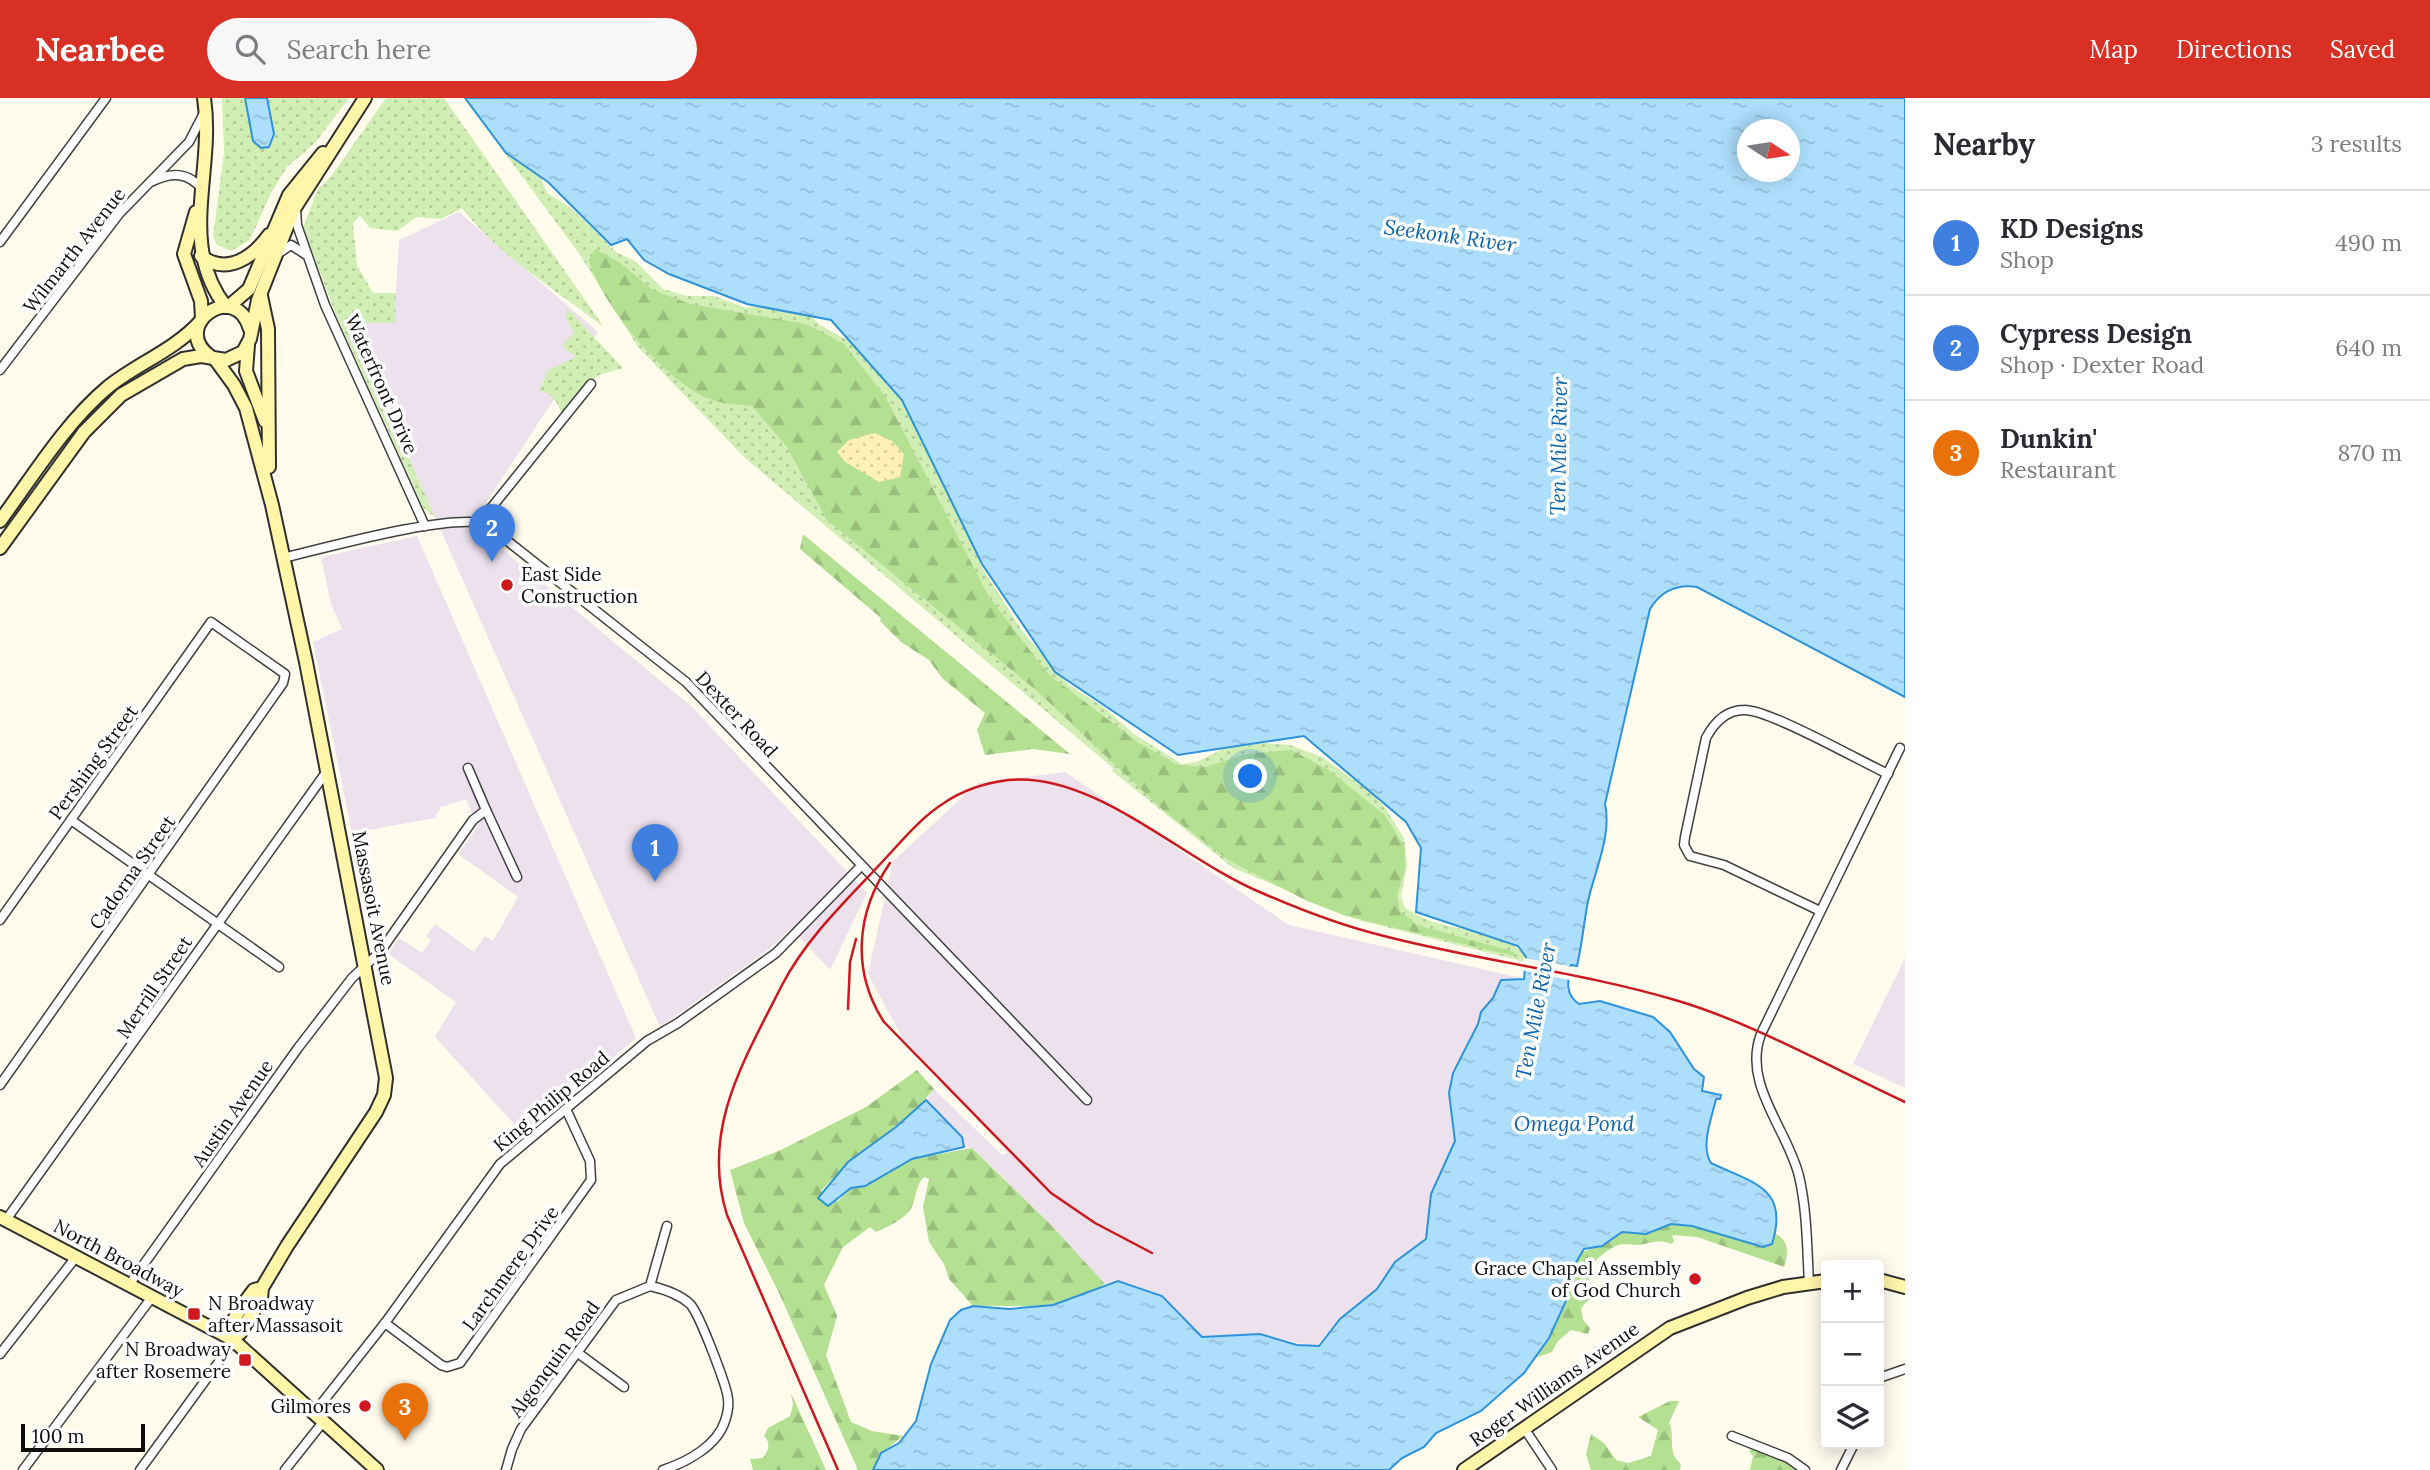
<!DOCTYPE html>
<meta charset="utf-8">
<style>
:root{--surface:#fff;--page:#f7f7f7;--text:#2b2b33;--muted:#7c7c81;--line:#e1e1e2;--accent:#d93025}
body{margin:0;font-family:Lora,serif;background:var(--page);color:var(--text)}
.controls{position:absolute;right:21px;bottom:21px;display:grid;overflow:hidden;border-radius:7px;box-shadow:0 4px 18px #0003}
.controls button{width:63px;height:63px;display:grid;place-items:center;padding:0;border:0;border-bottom:2px solid var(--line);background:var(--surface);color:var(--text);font:35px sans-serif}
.compass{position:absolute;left:1737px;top:21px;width:63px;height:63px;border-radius:50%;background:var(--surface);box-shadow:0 4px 18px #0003;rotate:102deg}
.scale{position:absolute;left:21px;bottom:18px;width:124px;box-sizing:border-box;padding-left:7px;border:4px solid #0e0e0e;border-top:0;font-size:19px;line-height:24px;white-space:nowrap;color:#0e0e0e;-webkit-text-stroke:5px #fff;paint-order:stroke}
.you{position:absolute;left:1251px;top:679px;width:24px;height:24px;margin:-18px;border:5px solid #fff;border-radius:50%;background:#1a73e8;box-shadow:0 0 0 10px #1a73e833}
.badge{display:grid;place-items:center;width:46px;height:46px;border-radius:50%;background:var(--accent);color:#fff;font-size:23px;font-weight:700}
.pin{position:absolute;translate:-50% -58px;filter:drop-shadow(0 2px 4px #0008)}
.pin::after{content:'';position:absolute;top:37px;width:24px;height:21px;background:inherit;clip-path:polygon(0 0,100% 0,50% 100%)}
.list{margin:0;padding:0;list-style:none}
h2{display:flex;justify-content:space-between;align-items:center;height:91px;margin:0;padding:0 28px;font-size:30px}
h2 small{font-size:23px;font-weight:400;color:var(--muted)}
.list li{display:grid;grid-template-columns:46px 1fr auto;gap:21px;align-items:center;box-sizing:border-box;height:105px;padding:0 28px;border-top:2px solid var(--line)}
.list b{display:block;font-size:26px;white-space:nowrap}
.list p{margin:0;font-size:23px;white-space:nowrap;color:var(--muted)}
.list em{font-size:23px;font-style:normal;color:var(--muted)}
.icon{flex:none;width:38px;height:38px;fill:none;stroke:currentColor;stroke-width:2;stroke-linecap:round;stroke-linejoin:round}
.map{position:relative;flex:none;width:1905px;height:1372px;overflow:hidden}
header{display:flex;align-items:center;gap:42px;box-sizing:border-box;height:98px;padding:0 35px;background:var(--accent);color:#fff}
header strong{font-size:33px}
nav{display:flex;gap:38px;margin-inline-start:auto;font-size:24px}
.search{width:490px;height:63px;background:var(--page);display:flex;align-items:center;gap:18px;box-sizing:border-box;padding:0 24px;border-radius:38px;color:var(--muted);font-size:26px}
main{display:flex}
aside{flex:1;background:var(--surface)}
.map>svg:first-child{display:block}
.industrial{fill:#ece1ed}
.grass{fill:url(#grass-dots)}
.forest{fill:url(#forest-firs)}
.sand{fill:url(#sand-dots)}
.water{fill:url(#water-ripples);stroke:#2d93da;stroke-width:2;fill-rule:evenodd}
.pier{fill:#fffcee}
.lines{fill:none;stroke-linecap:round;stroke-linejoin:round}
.minor-casing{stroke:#414141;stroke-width:11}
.secondary-casing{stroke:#303030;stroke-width:16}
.minor{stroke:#fff;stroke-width:8}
.secondary{stroke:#fff6a9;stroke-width:12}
.rail{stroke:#cc181e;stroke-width:2.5}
.poi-dot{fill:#cc181e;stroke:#fff;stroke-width:2.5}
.labels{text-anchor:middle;stroke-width:7;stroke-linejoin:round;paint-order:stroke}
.street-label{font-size:19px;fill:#0e0e0e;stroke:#fff}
.poi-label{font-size:19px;fill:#0e0e0e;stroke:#fff;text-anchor:end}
.water-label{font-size:21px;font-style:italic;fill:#0b64ac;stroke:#fff}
</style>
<header>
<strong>Nearbee</strong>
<div class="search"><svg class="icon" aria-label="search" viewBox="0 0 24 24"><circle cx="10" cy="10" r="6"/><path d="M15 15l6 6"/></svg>Search here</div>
<nav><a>Map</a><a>Directions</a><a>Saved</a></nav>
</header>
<main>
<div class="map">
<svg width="1905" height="1372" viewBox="0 0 1905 1372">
<defs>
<pattern id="grass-dots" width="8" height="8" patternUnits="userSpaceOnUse" patternTransform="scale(1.75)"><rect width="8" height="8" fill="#d1eeb4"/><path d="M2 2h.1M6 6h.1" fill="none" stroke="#b2cb9a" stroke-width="1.8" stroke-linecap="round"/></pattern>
<pattern id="forest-firs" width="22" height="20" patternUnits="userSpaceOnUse" patternTransform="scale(1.75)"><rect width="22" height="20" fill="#b4e092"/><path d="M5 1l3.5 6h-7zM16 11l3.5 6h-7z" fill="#9abf7d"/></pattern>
<pattern id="sand-dots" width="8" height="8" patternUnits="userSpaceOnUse" patternTransform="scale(1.75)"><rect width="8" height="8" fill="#fff0b6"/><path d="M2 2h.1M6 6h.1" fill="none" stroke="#d9cd9b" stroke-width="1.8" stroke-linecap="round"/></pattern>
<pattern id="water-ripples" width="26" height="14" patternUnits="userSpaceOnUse" patternTransform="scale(1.75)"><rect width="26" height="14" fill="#addefc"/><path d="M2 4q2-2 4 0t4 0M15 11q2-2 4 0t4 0" fill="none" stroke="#94bdd7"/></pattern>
</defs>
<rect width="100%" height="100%" fill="#fffcee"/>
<g class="industrial">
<polygon points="459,114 598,234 472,426 692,609 867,795 830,872 791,830 768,852 660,929 359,247 358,234 367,225 394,224 399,142"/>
<polygon points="417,438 636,940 524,1037 435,939 456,904 388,856 399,840 422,855 431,842 426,838 435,826 474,854 485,838 493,843 518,799 458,756 478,728 466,701 441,709 435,720 352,735 313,544 342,531 331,506 321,459"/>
<polygon points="1065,674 1289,827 1521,880 1501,882 1494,900 1483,911 1467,951 1453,975 1449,995 1455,1043 1431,1096 1426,1141 1395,1165 1373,1195 1333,1228 1316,1249 1260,1236 1202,1239 1156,1195 1121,1183 1105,1186 998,1074 972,1050 964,1049 962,1039 926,1002 934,991 1002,1057 1008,1055 902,939 868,876 893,763 978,685"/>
<polygon points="1905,860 1905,990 1853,966"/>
</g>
<g class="grass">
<polygon points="222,0 245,0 253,43 272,45 274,36 267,0 349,0 315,45 287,69 271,95 250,142 231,153 217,147 213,138 224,55"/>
<path d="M386,0H444L604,229C556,192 500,159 462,110L441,121L417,119L397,133L370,130L360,118L353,125L357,167L373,195H396L395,225H367L358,234L359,247L435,419L424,411L334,212L303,129L318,91L332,77Z"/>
<path d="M464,0H471L540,77L547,95L571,110L616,154L635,163L663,191L687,198H714L746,210L764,206L802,210L820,227L849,243L902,293L983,471L1023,534L1069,587L1102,608L1134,636L1182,666L1196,664L1223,651L1265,645L1290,647L1322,659L1368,692L1386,711L1404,740L1407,768L1401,798L1405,810C1414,815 1422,820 1431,823C1461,834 1503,832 1525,857V864L1362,823L1233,770L1112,673L1113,670L745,360L638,249L578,154Z"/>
<path d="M568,211L623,270L599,277L583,290L562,317C559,306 551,293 539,293L548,272L576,259L562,248L574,235L566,220Z"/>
</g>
<g class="forest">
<path d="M595,151L619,164L653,192L690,206L806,226L844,246L885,298L989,499L1048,576L1139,645L1178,667L1206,669L1246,656L1291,652L1327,671L1385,717L1405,750V772L1397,797L1400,813L1417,827L1514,854V858L1346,818L1305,802L1228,762L1163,712L1036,592L827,422L787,349L752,308C739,306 722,306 710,301C666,284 601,207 589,162Z"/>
<polygon points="803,436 816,447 1070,656 1033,651 985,657 977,632 985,615 942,580 929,562 901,544 880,523 881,520 800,451"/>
<path d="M917,972L934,991C901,1030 855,1055 821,1093L838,1103L851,1090L865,1088L912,1061L972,1050L1051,1127L1105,1186C1052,1216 1029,1206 973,1208L949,1181L944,1166L929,1144L923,1109L929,1081L924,1079C916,1088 917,1094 913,1106C909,1119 888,1129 876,1134L870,1129L843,1149L824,1187L837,1218L826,1257L851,1324L872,1333L903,1338L878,1358L873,1372H858L779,1195L744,1125L730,1072L781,1052L866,1009Z"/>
<path d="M1671,1126L1692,1128L1763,1149L1773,1142V1135C1789,1140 1789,1155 1784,1169L1697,1139L1672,1137L1674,1144L1671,1146C1657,1140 1651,1146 1638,1147C1631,1147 1622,1145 1616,1148C1595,1158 1581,1175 1594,1196L1581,1210L1583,1222L1590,1230L1588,1236L1571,1232L1558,1243L1552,1254L1535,1260C1547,1242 1558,1224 1565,1204C1571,1188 1572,1171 1580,1155L1608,1144L1622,1134L1647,1136Z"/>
<path d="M791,1295L826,1372H753L750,1361L763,1360C769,1352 771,1345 764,1338L768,1330L790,1318L793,1307Z"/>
<path d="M1670,1303H1679L1669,1325C1676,1340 1666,1354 1681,1366L1680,1372H1591L1586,1356L1591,1336L1604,1345L1616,1362L1628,1365L1651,1358L1658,1332L1638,1319Z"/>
<polygon points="1759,1348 1801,1372 1750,1372 1753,1358 1749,1353"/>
</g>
<polygon class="sand" points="875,335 892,343 904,356 900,379 879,384 845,364 837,354 849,342"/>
<g class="water">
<polygon points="245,0 267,0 274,36 269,49 261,50 253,43"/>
<path d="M465,0H1905V599L1697,489C1676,486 1661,493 1650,511L1605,706C1612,737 1595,772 1588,803C1584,824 1582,846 1577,868L1571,867C1568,882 1564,896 1579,906L1600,903L1653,919L1670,934L1694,971L1704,979L1702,993L1721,997L1720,1001H1716C1712,1019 1700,1048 1711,1065C1752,1085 1790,1089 1772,1146L1763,1149L1692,1128L1671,1126L1646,1136L1622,1134L1602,1148L1584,1151L1572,1171L1566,1203L1549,1240L1524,1275L1481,1313L1436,1335L1424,1349L1402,1360L1389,1372H873L881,1355L899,1345L916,1323L931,1266L950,1222L961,1212L973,1208L1009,1211L1053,1207L1118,1183L1162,1198L1202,1239L1260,1236L1297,1247L1319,1248L1340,1221L1377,1191L1395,1164L1426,1141L1431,1096L1455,1043L1449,995L1453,975L1478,926L1481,914L1493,900L1501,882L1524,881L1526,859L1518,848L1416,814L1421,750L1406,724L1304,638L1178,657L1055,574L982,466L902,302L831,222L747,206L669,176L644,162L627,141L611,147L548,84L506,55ZM1748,32H1790V74H1748Z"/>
<polygon points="926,1002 962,1039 964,1049 912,1061 865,1088 851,1090 828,1108 818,1100 848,1064 896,1029"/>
</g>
<polygon class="pier" points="1524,860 1573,869 1570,882 1521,872"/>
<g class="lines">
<defs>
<g id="minor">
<path d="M153,83C172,74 188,74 202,91"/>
<polyline points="296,111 297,127 325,207 425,428"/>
<polyline points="0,144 106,0"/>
<polyline points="279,155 291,147 305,156"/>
<polyline points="0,272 119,116 189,44 204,15"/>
<polyline points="476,423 492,409 591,286"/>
<path d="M283,460C325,450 450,415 486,426L686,584L1087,1002"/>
<polyline points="486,712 517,779"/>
<polyline points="71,722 279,869"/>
<path d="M1820,813L1724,767L1690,758L1684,747L1685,739L1706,640C1714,625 1726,612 1744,612C1768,611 1860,663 1888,676"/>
<polyline points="0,822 211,524 285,576 283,585 0,987"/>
<polyline points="6,1122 327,673"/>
<path d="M1809,1185C1807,1149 1807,1112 1799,1078C1787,1030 1742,986 1761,936L1900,650"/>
<polyline points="129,1187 298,950 352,880 380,854 473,722 486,712 468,670"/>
<polyline points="650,1188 667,1128"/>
<polyline points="385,1225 441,1267 447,1269 460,1265 591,1082 590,1063 566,1011"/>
<polyline points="578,1255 624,1289"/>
<polyline points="0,1256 76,1159"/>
<polyline points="1879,1280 1905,1271"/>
<polyline points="314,1315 385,1225 500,1066 647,943 678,925 776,855 861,768"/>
<polyline points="1524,1330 1552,1372"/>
<polyline points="1732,1338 1788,1360 1805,1372"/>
<polyline points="23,1372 152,1199"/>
<polyline points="140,1372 226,1254 232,1241"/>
<polyline points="285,1372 323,1324"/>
<path d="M506,1372L512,1351L521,1331L616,1202L650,1188C664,1191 679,1196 690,1206C699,1215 727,1288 728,1301C729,1308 727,1317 725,1323C717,1348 687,1364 663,1372"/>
<polyline points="1841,1372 1854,1346"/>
</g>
<g id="secondary">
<path d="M204,0C215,73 177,146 226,209"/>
<polyline points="196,114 184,156 201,203 202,221"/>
<path d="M201,158C227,178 253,159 269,137"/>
<polyline points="261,198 268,231 269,369"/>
<polyline points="228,209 249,191 289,97 323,55"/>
<polyline points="248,247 246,273 265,323"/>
<path d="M211,259C168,229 235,180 250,231"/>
<path d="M215,261L234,287L246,310L272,407L306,564L386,980L384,997L376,1014L287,1148L262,1190L261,1201L240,1235L232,1241C227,1224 244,1206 254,1192L262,1190"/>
<path d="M0,423C33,378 65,325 108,289C138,265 173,253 200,224"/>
<polyline points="0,450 84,334 121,297 183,261 201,258 226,262 243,254 250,241 258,202 294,111 365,0"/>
<polyline points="0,1119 232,1241 377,1372"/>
<polyline points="1879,1182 1905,1189"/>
<polyline points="1464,1372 1670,1230 1747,1200 1783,1189 1826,1183"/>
</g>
</defs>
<use href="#minor" class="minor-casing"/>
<use href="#secondary" class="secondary-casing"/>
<use href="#minor" class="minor"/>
<use href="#secondary" class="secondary"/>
<g class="rail">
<path d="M890,765C856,814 851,873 884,924L1051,1095L1095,1125L1152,1155"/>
<polyline points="848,911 850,864 856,841"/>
<path d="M838,1372L727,1117C700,1031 745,961 782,887C807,839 847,802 883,763C902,743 920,720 944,705C963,692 985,685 1008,682C1095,673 1183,763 1262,795C1301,812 1342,828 1384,838C1480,863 1580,874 1675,902C1751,924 1832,970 1905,1004"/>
</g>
</g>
<g class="poi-dot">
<circle cx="507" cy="487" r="7"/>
<circle cx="1695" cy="1181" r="7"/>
<rect x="187" y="1209" width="14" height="14" rx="3.5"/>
<rect x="238" y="1255" width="14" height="14" rx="3.5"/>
<circle cx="365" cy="1308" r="7"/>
</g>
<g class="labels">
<g class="street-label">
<text transform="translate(74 152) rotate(-52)" y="7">Wilmarth Avenue</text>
<text transform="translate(382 286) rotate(66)" y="7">Waterfront Drive</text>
<text transform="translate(737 616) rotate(47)" y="7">Dexter Road</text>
<text transform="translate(93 664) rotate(-54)" y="7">Pershing Street</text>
<text transform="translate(132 774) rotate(-55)" y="7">Cadorna Street</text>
<text transform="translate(374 810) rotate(79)" y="7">Massasoit Avenue</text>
<text transform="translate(154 889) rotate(-56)" y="7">Merrill Street</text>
<text transform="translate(551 1003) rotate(-40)" y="7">King Philip Road</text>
<text transform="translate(232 1015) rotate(-55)" y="7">Austin Avenue</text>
<text transform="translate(119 1160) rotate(28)" y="7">North Broadway</text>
<text transform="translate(510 1170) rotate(-54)" y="7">Larchmere Drive</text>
<text transform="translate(554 1261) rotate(-54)" y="7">Algonquin Road</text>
<text transform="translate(1554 1286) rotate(-35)" y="7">Roger Williams Avenue</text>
</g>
<g class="poi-label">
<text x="521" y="483" text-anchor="start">East Side<tspan x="521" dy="22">Construction</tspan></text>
<text x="1681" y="1177">Grace Chapel Assembly<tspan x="1681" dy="22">of God Church</tspan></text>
<text x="208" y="1212" text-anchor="start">N Broadway<tspan x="208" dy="22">after Massasoit</tspan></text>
<text x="231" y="1258">N Broadway<tspan x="231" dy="22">after Rosemere</tspan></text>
<text x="351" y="1315">Gilmores</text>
</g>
<g class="water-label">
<text transform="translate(1450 138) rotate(8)" y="7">Seekonk River</text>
<text transform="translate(1559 348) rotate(-89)" y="7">Ten Mile River</text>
<text transform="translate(1536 913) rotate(-79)" y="7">Ten Mile River</text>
<text x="1574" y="1033">Omega Pond</text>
</g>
</g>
</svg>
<div class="controls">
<button>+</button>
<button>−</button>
<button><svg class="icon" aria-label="layers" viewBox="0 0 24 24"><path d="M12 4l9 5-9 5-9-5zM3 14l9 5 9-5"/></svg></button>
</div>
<svg class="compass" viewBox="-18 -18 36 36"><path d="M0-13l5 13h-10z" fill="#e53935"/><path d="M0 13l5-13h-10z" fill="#7c7c81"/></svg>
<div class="scale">100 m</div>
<div class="you"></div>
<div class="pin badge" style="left:655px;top:784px;background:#3f7fe0">1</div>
<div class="pin badge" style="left:492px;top:464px;background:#3f7fe0">2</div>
<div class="pin badge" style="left:405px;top:1343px;background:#e8710a">3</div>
</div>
<aside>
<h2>Nearby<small>3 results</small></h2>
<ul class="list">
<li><span class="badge" style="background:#3f7fe0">1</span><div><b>KD Designs</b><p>Shop</p></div><em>490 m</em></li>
<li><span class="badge" style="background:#3f7fe0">2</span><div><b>Cypress Design</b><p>Shop · Dexter Road</p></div><em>640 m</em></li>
<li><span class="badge" style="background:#e8710a">3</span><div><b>Dunkin'</b><p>Restaurant</p></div><em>870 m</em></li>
</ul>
</aside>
</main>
